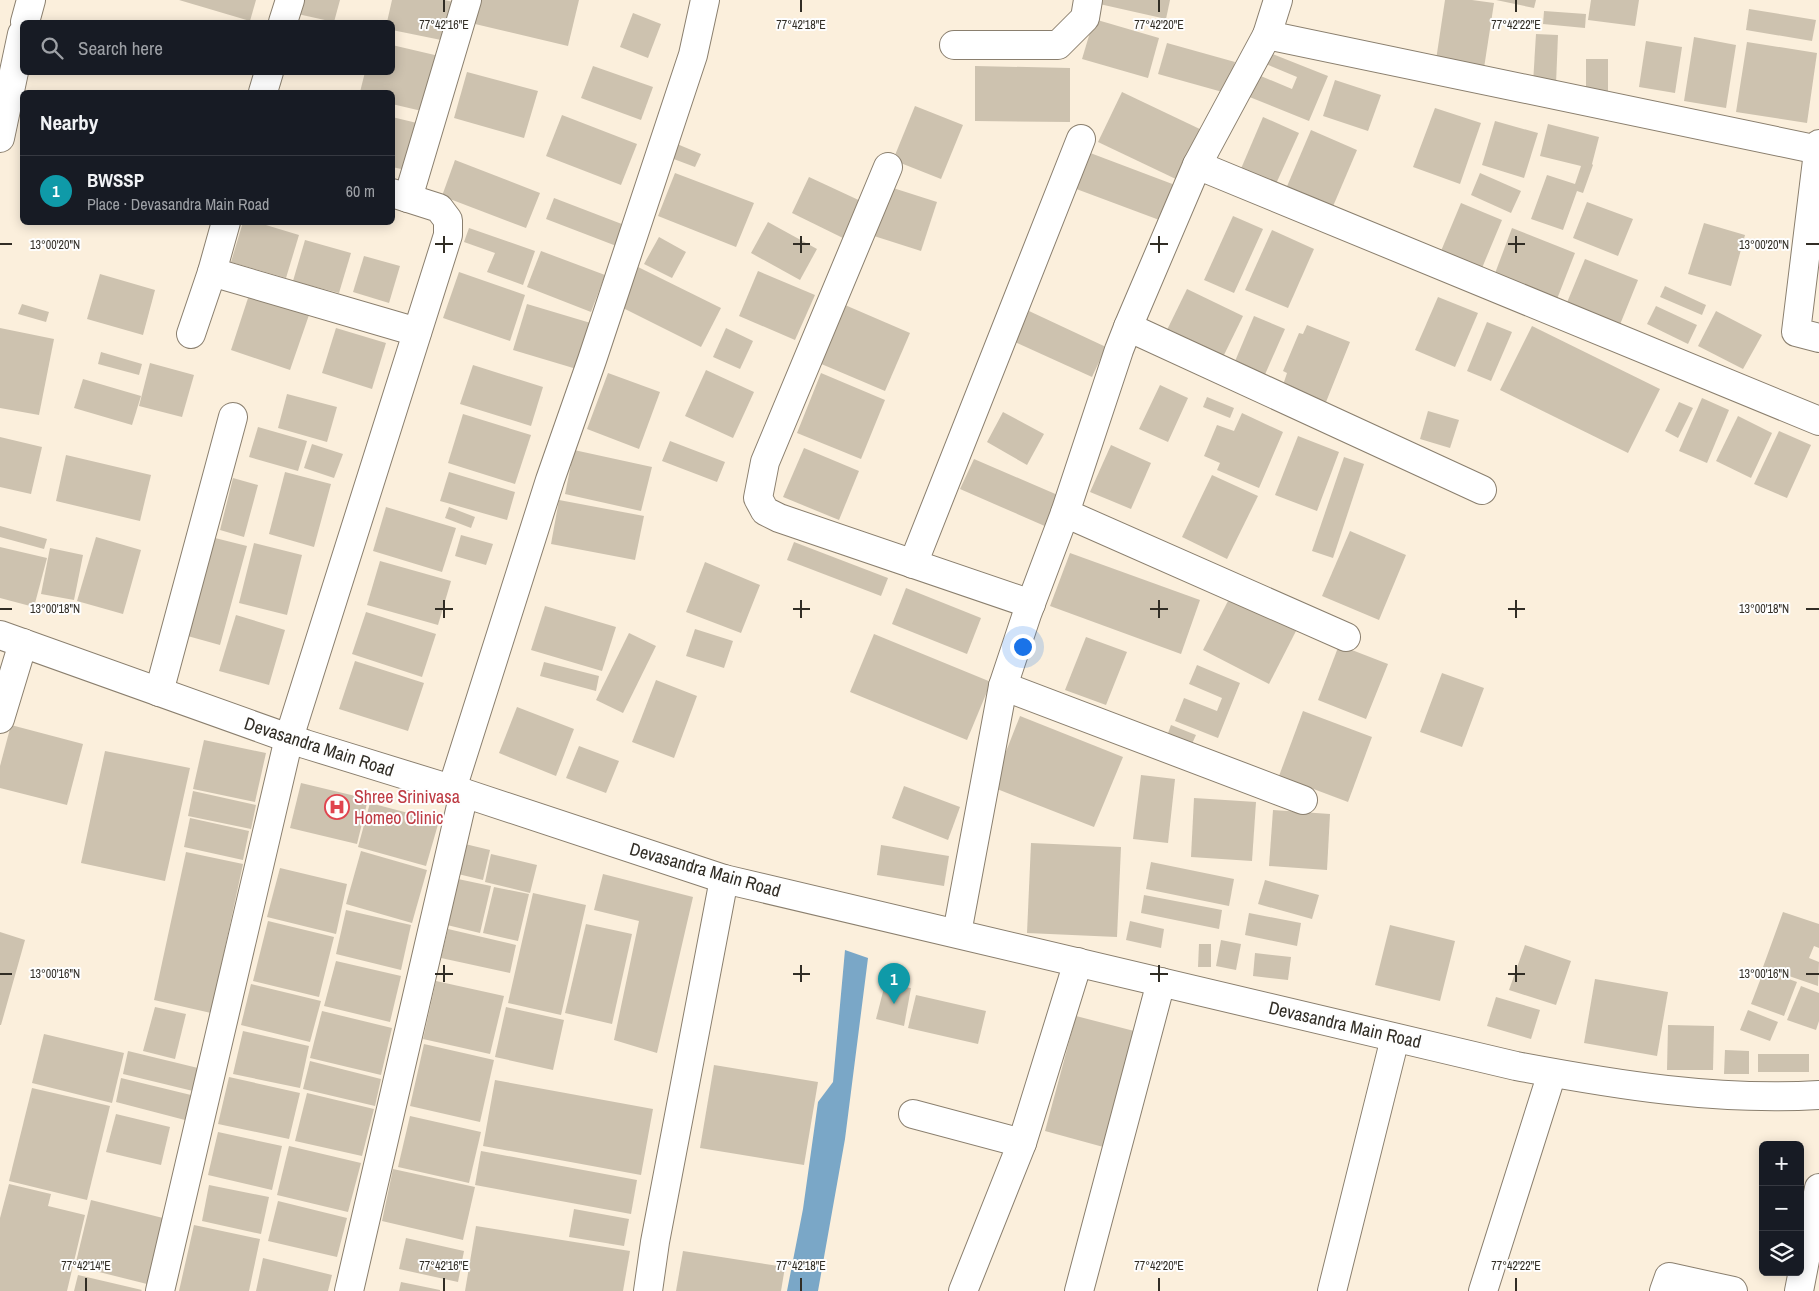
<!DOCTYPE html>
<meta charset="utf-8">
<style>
:root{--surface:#171b24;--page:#20242c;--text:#f1f3f6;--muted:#9ea1a6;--line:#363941;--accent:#7c3aed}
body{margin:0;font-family:"Archivo Narrow",sans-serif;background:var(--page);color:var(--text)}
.controls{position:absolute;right:15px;bottom:15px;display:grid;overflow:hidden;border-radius:8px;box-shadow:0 2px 12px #0003}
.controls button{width:45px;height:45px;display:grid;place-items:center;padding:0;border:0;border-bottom:1px solid var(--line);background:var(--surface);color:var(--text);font:25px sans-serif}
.you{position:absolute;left:1022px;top:646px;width:18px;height:18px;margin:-12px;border:4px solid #fff;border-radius:50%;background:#1a73e8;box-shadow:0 0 0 8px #1a73e833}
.badge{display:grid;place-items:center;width:32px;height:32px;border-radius:50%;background:var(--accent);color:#fff;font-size:16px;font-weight:700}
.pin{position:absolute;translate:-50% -41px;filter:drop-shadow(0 1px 2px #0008)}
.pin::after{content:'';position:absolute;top:26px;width:18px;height:15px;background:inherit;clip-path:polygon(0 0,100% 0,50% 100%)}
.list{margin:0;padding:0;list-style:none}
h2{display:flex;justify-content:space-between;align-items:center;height:65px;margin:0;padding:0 20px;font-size:21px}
h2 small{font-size:16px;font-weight:400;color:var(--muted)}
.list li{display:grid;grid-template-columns:32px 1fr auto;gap:15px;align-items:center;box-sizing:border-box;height:70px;padding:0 20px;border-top:1px solid var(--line)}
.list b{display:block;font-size:19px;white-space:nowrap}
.list p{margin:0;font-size:16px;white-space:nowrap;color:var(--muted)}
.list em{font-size:16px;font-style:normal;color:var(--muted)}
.icon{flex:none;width:28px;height:28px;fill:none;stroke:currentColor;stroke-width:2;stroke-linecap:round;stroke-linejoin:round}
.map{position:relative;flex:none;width:1819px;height:1291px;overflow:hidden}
.search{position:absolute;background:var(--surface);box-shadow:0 2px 12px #0003;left:20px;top:20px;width:375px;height:55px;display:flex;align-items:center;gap:12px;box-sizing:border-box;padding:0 18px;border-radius:8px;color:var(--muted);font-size:19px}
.panel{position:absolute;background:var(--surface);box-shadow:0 2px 12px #0003;left:20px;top:90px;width:375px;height:135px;border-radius:8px}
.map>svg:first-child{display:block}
.water{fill:#7aa7c7}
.building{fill:#cdc2af}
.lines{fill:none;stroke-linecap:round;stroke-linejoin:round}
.minor-casing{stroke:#8a7f6e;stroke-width:30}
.major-casing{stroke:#8a7f6e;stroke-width:30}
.minor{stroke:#fff;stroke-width:28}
.major{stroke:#fff;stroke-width:28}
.ticks{fill:none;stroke:#312d25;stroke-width:2}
.labels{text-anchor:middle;stroke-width:4;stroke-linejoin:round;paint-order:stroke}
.street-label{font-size:18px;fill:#312d25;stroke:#fefefe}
.health-label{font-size:18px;fill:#be3a42;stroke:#fefefe;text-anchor:start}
.ticks-label{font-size:12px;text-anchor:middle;fill:#312d25;stroke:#fefefe;stroke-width:4;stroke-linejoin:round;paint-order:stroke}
</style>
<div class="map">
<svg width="1819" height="1291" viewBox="0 0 1819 1291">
<rect width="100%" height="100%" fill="#fbefdc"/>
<polygon class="water" points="845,950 868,958 845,1139 818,1291 787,1291 803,1209 818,1102 833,1082"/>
<g class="building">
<polygon points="179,0 256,0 250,21"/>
<polygon points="296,0 340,0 334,22 293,13"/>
<polygon points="392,0 444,0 454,2 446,41 392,30 392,22 387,22"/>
<polygon points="480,0 579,0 568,46 475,24"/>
<polygon points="1095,0 1170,0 1166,19 1095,3"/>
<polygon points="1445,0 1472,0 1494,3 1484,68 1436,60"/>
<polygon points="1496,0 1536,0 1534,8"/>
<polygon points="1591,0 1639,0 1635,26 1588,20"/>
<polygon points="1749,9 1816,20 1812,41 1746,30"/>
<polygon points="1544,11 1586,14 1585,28 1543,24"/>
<polygon points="633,13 661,24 648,58 620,47"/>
<polygon points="1094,19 1159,38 1148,78 1082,59"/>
<polygon points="1536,34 1558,35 1556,84 1533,83"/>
<polygon points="1694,37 1736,45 1726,108 1684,101"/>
<polygon points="1646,41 1682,47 1675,93 1639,87"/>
<polygon points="1747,42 1817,53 1807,123 1736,112"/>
<polygon points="1167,43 1235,62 1226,93 1158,74"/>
<polygon points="392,45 439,56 426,112 392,104 392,92 360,92 365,72 392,72"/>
<polygon points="1265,51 1328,76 1309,121 1247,96 1256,74 1292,89 1297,77 1261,62"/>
<rect x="1586" y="59" width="22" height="33"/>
<polygon points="593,66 653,87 641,120 581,98"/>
<polygon points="975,66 1070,68 1070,122 975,121"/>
<polygon points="467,72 538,91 524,138 454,118"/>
<polygon points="1335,80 1381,95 1368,131 1323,116"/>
<polygon points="1122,92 1204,131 1180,181 1098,142"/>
<polygon points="915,106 963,125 941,179 893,160"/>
<polygon points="1435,108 1481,123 1460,184 1413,167"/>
<polygon points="562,115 637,144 621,185 546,156"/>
<polygon points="392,117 417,123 406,170 392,167"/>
<polygon points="1263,117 1299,133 1275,186 1240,171"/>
<polygon points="1495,121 1538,133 1524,178 1482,165"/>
<polygon points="1548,124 1599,137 1592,164 1593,165 1583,193 1577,191 1563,230 1531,219 1547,175 1575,184 1581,166 1540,156"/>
<polygon points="1311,130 1357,150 1331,211 1285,191"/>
<polygon points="677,144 701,154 695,167 671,158"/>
<polygon points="1085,151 1175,185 1162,221 1071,187"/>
<polygon points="455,160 540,193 526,228 442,196"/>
<polygon points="675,173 754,203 736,247 658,216"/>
<polygon points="1480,173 1521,191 1511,213 1471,195"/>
<polygon points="809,177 865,203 847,240 792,213"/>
<polygon points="890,187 937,202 921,251 874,236"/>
<polygon points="554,198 627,226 619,247 546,219"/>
<polygon points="1587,202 1633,219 1618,256 1573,238"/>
<polygon points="1461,203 1502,220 1482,268 1441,251"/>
<polygon points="1233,216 1263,229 1234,293 1204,280"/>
<polygon points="243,222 256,222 299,235 286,278 231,262"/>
<polygon points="768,222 817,249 800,280 751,253"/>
<polygon points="1704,223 1745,235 1731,286 1688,274"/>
<polygon points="469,228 535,251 523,285 487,272 495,253 464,242"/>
<polygon points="1512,228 1575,253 1557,299 1494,276"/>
<polygon points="1272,230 1314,249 1288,308 1245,290"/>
<polygon points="659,237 686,252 672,278 644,264"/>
<polygon points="305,240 351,253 339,293 293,281"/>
<polygon points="541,251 605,275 591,312 527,287"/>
<polygon points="364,256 400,266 389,303 353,292"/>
<polygon points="1585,259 1638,280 1619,327 1566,305"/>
<polygon points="638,267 721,308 701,347 619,306"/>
<polygon points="758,271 815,295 795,340 739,316"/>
<polygon points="459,272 525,295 510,341 443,318"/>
<polygon points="100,274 155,290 143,335 87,319"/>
<polygon points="1665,286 1706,305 1702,315 1660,297"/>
<polygon points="1187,289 1243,316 1222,359 1166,332"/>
<polygon points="249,295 309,315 290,370 231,350"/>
<polygon points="1438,297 1478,313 1455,367 1415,350"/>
<polygon points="22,304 49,312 46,322 18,314"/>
<polygon points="527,304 594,324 580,370 513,350"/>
<polygon points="845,305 910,333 885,391 819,363"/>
<polygon points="1656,306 1697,325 1688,344 1647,324"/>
<polygon points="1029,311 1106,347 1092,377 1015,342"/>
<polygon points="1716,311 1762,335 1743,369 1698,346"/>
<polygon points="1254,316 1285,329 1263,379 1233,366"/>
<polygon points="1487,322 1512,332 1491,381 1467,371"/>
<polygon points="1307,325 1350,342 1326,402 1283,385 1287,373 1283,371 1299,333 1303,334"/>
<polygon points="1532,326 1660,389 1628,453 1500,390"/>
<polygon points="0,328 54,339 39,415 0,408"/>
<polygon points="336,328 386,343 372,389 322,373"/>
<polygon points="726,328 753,341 740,369 713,357"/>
<polygon points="101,352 142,364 139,375 98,364"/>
<polygon points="150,363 194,375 182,417 139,406"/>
<polygon points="473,365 543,387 531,426 460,404"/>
<polygon points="706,370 754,392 733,438 685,416"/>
<polygon points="608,373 660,392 639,449 587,429"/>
<polygon points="821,373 885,400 861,459 797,433"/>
<polygon points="83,379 141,396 132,425 74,408"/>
<polygon points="1160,385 1188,398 1168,442 1139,429"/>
<polygon points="287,394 337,407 327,442 278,428"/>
<polygon points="1207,397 1234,408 1230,418 1203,407"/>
<polygon points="1702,398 1729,410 1707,463 1679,451"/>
<polygon points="1679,402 1693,408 1678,438 1665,431"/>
<polygon points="1428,411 1459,420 1450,448 1420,439"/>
<polygon points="1003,412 1044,434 1027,465 987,442"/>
<polygon points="1242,413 1283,432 1259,488 1217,470 1220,463 1204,456 1217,425 1234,431"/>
<polygon points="463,414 531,435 515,484 448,463"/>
<polygon points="1738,416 1772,433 1751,478 1716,461"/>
<polygon points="258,427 307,441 298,471 249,457"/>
<polygon points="1779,431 1811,445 1787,498 1754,484"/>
<polygon points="1298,436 1339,452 1317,511 1275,495"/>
<polygon points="0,437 42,447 31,494 0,487"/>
<polygon points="670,441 725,462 717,482 662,461"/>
<polygon points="312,444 343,454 334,478 304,468"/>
<polygon points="1111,445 1151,463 1131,509 1090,492"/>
<polygon points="804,448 859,471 839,520 783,497"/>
<polygon points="574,450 652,467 641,511 565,494"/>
<polygon points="66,455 151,475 140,521 56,501"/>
<polygon points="1344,457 1364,464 1333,558 1312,551"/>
<polygon points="974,459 1060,496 1047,527 960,489"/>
<polygon points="285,472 331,484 314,547 269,534"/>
<polygon points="449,472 515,492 507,520 440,501"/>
<polygon points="1212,475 1258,496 1227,559 1182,537"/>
<polygon points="233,478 258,485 244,537 220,530"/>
<polygon points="559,500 644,516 635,560 551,544"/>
<polygon points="386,507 456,528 442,572 373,551"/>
<polygon points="449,507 475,517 471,528 445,518"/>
<polygon points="0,526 47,539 44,549 0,537"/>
<polygon points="1350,531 1406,555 1379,620 1322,596"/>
<polygon points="461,535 493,544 486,565 455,556"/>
<polygon points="96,537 141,550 123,614 77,601"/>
<polygon points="211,537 247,546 220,645 184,635"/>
<polygon points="794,542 888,578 881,596 787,560"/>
<polygon points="254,543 302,555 287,615 239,603"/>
<polygon points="0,547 47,558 34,607 0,598"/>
<polygon points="50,548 83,555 74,600 41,594"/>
<polygon points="1070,553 1200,600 1181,654 1050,606"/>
<polygon points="380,561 451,581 438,625 367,605"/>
<polygon points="705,562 760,585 741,633 686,612"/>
<polygon points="906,588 981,618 967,654 892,624"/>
<polygon points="1229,599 1296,631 1269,684 1203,650"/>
<polygon points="545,606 616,627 602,671 531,650"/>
<polygon points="366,612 436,634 422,677 352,654"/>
<polygon points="236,615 285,630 269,685 219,671"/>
<polygon points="695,629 733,641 724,668 686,656"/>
<polygon points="629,633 656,646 623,713 596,700"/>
<polygon points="874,634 991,682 967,740 850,692"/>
<polygon points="1086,637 1127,652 1106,705 1065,690"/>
<polygon points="1339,645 1388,664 1366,719 1318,700"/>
<polygon points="355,661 424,683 408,731 339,709"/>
<polygon points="544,662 599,676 596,691 540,676"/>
<polygon points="1197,665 1240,683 1218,738 1175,721 1184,698 1217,711 1222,698 1189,684"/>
<polygon points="1442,673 1484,688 1462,747 1420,732"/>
<polygon points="656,680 697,696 674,758 632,742"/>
<polygon points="517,707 574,729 556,776 499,753"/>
<polygon points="1303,711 1372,737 1348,802 1279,776"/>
<polygon points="1020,716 1123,757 1094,827 992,787"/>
<polygon points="11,725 83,744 67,805 0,788 0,766"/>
<polygon points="1171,725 1196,735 1191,746 1167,736"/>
<polygon points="204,740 266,753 255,802 193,789"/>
<polygon points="579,746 619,761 606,793 566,778"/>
<polygon points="105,751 190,768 165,881 81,863"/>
<polygon points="1141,775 1175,779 1168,843 1133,839"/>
<polygon points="301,783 368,799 357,844 290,828"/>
<polygon points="904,786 960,807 948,840 892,818"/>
<polygon points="193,791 256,805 251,829 188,816"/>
<polygon points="1194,798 1256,802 1252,861 1191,857"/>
<polygon points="370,803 439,821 426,866 358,847"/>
<polygon points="1273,810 1330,814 1327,870 1269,866"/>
<polygon points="190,818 249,831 243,860 184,847"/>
<polygon points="1031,843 1121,847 1117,937 1027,933"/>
<polygon points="465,844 490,850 483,880 458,874"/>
<polygon points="881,845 949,856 944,886 877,875"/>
<polygon points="361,851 427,870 412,923 346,904"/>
<polygon points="186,852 243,864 211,1013 154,1000"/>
<polygon points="491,854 537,865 530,893 485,882"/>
<polygon points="1151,862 1234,879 1229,906 1146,889"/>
<polygon points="280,868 347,884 336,934 267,917"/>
<polygon points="603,874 693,897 657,1053 614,1040 639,921 594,910"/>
<polygon points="458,879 491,886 480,933 447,925"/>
<polygon points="1265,880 1319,895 1312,919 1258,904"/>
<polygon points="494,887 529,894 518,941 483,933"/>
<polygon points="533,893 586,905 561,1015 508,1003"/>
<polygon points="1144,895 1222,910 1219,929 1141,913"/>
<polygon points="346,910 411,925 401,970 336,954"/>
<polygon points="1783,912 1819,924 1819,948 1814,946 1809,958 1819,962 1818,986 1763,967"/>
<polygon points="1249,913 1301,923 1297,946 1245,935"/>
<polygon points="268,921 334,937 319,997 253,981"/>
<polygon points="1130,921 1164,929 1161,948 1126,940"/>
<polygon points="586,924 632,934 612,1024 565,1013"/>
<polygon points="1390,925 1455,941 1440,1001 1375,985"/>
<polygon points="448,929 516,945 510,973 441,958"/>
<polygon points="0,932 25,940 1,1025 0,1025"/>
<polygon points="1221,940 1241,944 1236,970 1216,966"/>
<polygon points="1199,944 1211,944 1211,967 1198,967"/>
<polygon points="1525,945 1571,961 1556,1005 1509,990"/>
<polygon points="1255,953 1291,957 1288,980 1253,976"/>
<polygon points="336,961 401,976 390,1022 324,1006"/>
<polygon points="1764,970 1797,982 1784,1016 1751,1004"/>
<polygon points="1595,979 1668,992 1657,1056 1584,1043"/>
<polygon points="436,981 504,996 490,1054 423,1039"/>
<polygon points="251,984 321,1001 310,1042 241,1025"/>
<polygon points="885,984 911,988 904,1026 876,1019"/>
<polygon points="1801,986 1819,993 1819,1021 1816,1030 1787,1020"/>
<polygon points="916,995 986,1011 978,1044 908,1028"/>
<polygon points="1496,997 1540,1010 1531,1039 1487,1026"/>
<polygon points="155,1007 186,1014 175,1059 143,1051"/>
<polygon points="506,1007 564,1020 553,1070 495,1057"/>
<polygon points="1748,1010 1778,1022 1770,1041 1740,1030"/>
<polygon points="322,1011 392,1028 381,1075 310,1058"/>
<polygon points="1076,1016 1138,1032 1107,1148 1045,1131"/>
<polygon points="1668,1025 1714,1026 1713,1070 1667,1070"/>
<polygon points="243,1031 309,1046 300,1088 233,1074"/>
<polygon points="44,1034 124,1053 112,1103 32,1083"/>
<polygon points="424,1044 494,1060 480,1122 410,1106"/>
<polygon points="1725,1050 1749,1051 1749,1074 1724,1074"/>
<polygon points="128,1051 198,1068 193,1091 123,1074"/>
<rect x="1758" y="1054" width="51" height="18"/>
<polygon points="310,1061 381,1079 375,1106 303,1089"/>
<polygon points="714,1065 818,1082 804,1165 700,1148"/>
<polygon points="229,1077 300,1093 289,1139 218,1124"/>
<polygon points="121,1078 191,1095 185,1120 116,1102"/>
<polygon points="495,1080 653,1109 641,1175 483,1146"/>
<polygon points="32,1088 110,1106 87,1200 9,1181"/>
<polygon points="307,1093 374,1109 362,1156 295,1141"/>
<polygon points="116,1114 170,1127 161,1165 106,1152"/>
<polygon points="410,1116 481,1132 469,1183 398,1167"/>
<polygon points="218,1132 282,1146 272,1190 208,1175"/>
<polygon points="289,1146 361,1163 348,1212 277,1195"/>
<polygon points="481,1151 637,1180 631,1214 475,1185"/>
<polygon points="393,1169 475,1187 463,1240 382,1221"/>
<polygon points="9,1184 51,1194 48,1206 85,1215 67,1291 0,1291 0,1218"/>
<polygon points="209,1185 269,1197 261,1234 202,1221"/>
<polygon points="91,1200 163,1218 147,1284 75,1266"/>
<polygon points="278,1201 347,1218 337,1257 268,1241"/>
<polygon points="574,1209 629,1219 624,1246 569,1237"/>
<polygon points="194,1225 260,1239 249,1291 179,1291"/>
<polygon points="476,1226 630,1251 623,1291 465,1291"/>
<polygon points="406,1238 464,1251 458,1282 399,1269"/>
<polygon points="683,1251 785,1267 781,1291 676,1291"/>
<polygon points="263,1258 332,1275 328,1291 256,1291"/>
<polygon points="78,1275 142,1290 141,1291 74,1291"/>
<polygon points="401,1282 440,1290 440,1291 399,1291"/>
</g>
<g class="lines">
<defs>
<g id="minor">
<polyline points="1278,0 1267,35 1819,150"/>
<polyline points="25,22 31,0"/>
<polyline points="283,22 290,0"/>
<polyline points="1267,35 1197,165 1128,327 1119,350 1065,513 1027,614 1003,686 1303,800"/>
<polyline points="954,45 1058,45 1085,18 1088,0"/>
<polyline points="263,92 269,72"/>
<polyline points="0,138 22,34"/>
<polyline points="1819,144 1796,332 1819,338"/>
<polyline points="1197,165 1819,421"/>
<polyline points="888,167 765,462 758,498 765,511 779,518 1031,604"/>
<polyline points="408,198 467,0"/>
<polyline points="212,272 417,332"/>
<polyline points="1128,327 1482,490"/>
<polyline points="191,334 212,272 226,222"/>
<polyline points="1065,513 1346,637"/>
<polyline points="913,564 1081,139"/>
<polyline points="159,692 233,417"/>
<polyline points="0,719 23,643"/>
<polyline points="452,789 550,480 592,360 693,55 705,0"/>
<polyline points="957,933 1003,686"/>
<polyline points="913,1114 1022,1143"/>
<polyline points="160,1291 289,738 448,235 448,220 439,208 392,193"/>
<polyline points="349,1291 464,793"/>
<polyline points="648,1291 655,1242 724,879"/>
<polyline points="963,1291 1022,1143 1078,962"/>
<polyline points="1079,1291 1161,982"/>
<polyline points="1332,1291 1395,1038"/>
<polyline points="1483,1291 1552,1073"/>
<polyline points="1664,1291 1669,1277 1733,1291"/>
<polyline points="1799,1291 1819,1188"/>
</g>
<path id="major" d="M0,635L305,744L464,793L724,879L1516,1066C1617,1085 1716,1101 1819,1095"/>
</defs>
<use href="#minor" class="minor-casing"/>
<use href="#major" class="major-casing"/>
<use href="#minor" class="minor"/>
<use href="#major" class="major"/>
</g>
<path class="ticks" d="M444,0V12M801,0V12M1159,0V12M1516,0V12M444,236V253M801,236V253M1159,236V253M1516,236V253M0,244H12M435,244H453M793,244H810M1150,244H1168M1508,244H1525M1806,244H1819M444,600V618M801,600V618M1159,600V618M1516,600V618M0,609H12M435,609H453M793,609H810M1150,609H1168M1508,609H1525M1806,609H1819M444,965V982M801,965V982M1159,965V982M1516,965V982M0,974H12M435,974H453M793,974H810M1150,974H1168M1508,974H1525M1806,974H1819M86,1278V1291M444,1278V1291M801,1278V1291M1159,1278V1291M1516,1278V1291"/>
<defs>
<symbol id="hospital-ring" viewBox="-11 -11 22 22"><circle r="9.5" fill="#fefefe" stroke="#e0444e" stroke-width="1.5"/><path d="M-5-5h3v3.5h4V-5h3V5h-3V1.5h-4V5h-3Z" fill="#e0444e"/></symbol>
</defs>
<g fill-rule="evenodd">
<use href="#hospital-ring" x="323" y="793" width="28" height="28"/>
</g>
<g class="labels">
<g class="street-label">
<text transform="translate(319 747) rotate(18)" y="6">Devasandra Main Road</text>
<text transform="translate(705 870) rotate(16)" y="6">Devasandra Main Road</text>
<text transform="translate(1345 1025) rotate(13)" y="6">Devasandra Main Road</text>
</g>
<g class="health-label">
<text x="354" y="803">Shree Srinivasa<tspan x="354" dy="21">Homeo Clinic</tspan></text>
</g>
</g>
<g class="ticks-label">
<text x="444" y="29">77°42'16"E</text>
<text x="801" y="29">77°42'18"E</text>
<text x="1159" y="29">77°42'20"E</text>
<text x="1516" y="29">77°42'22"E</text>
<text x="55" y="249">13°00'20"N</text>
<text x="1764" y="249">13°00'20"N</text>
<text x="55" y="613">13°00'18"N</text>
<text x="1764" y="613">13°00'18"N</text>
<text x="55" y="978">13°00'16"N</text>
<text x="1764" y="978">13°00'16"N</text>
<text x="86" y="1270">77°42'14"E</text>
<text x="444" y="1270">77°42'16"E</text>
<text x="801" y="1270">77°42'18"E</text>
<text x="1159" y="1270">77°42'20"E</text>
<text x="1516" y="1270">77°42'22"E</text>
</g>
</svg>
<div class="controls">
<button>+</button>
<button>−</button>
<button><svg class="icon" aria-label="layers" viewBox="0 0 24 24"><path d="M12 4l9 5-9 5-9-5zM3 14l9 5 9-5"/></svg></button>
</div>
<div class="you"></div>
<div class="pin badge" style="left:894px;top:1004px;background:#0f9aa8">1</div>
<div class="search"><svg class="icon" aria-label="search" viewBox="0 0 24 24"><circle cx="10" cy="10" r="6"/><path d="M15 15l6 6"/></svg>Search here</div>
<section class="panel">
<h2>Nearby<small></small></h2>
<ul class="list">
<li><span class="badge" style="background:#0f9aa8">1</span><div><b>BWSSP</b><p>Place · Devasandra Main Road</p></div><em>60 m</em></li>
</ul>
</section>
</div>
